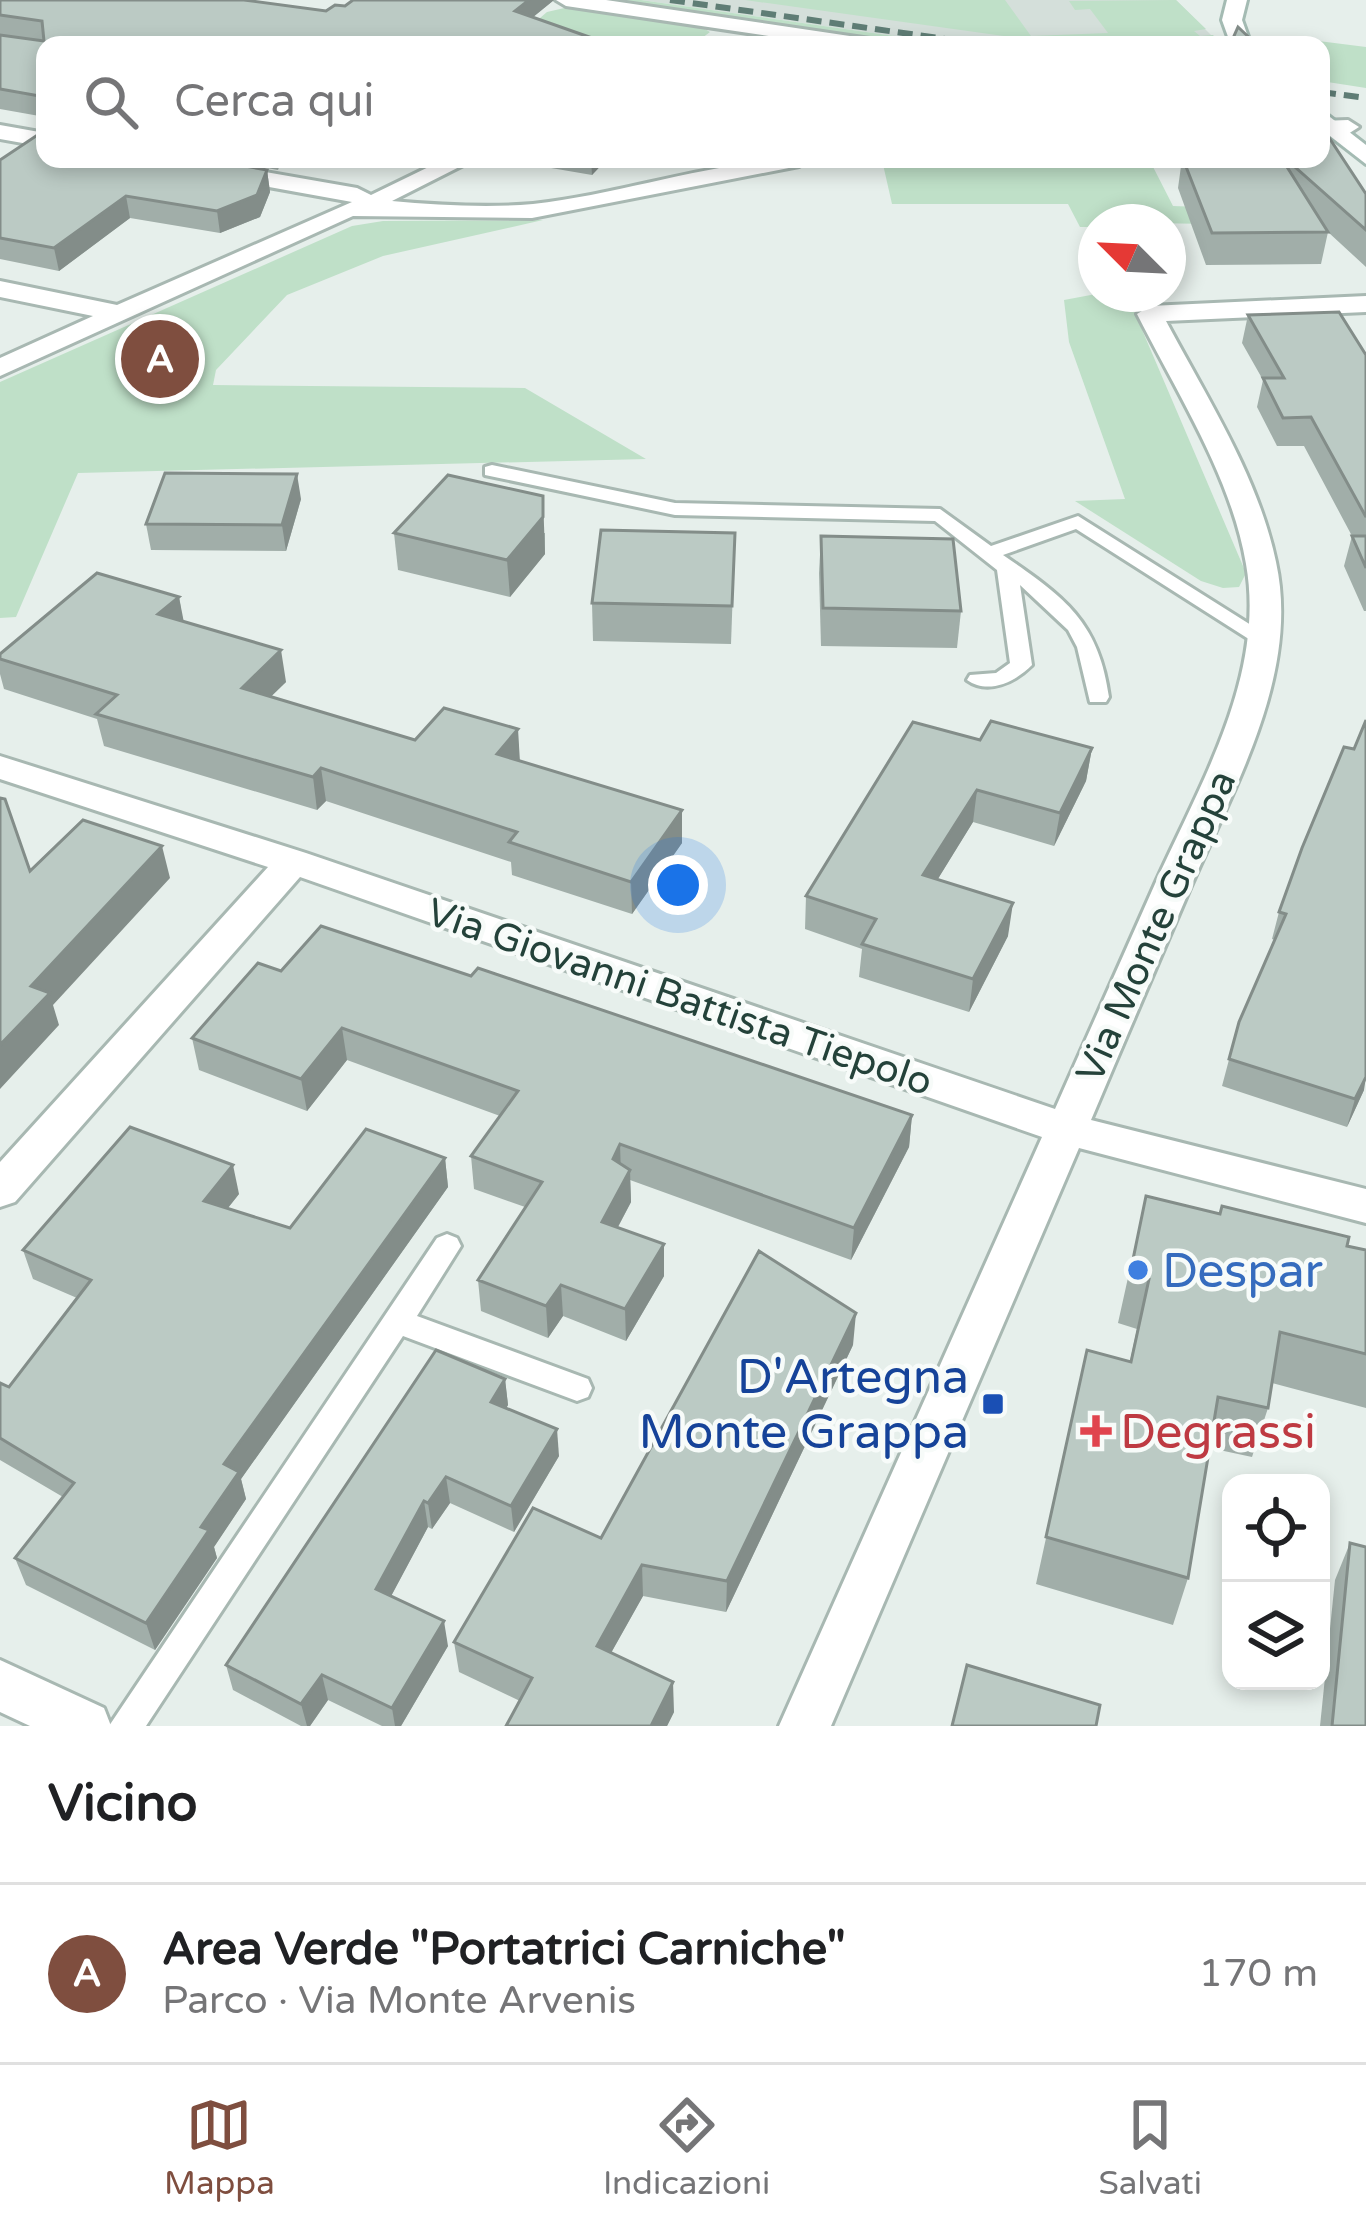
<!DOCTYPE html>
<html lang="it">
<meta charset="utf-8">
<style>
:root{--surface:#fff;--page:#f2f2f2;--text:#202124;--muted:#757577;--line:#e0e0e0;--accent:#7f4e3f}
body{margin:0;font-family:"Varela Round",sans-serif;background:var(--page);color:var(--text)}
.controls{position:absolute;right:36px;bottom:36px;display:grid;overflow:hidden;border-radius:24px;box-shadow:0 6px 18px #0003}
.controls button{width:108px;height:108px;display:grid;place-items:center;padding:0;border:0;border-bottom:3px solid var(--line);background:var(--surface);color:var(--text);font:60px sans-serif}
.compass{position:absolute;left:1078px;top:204px;width:108px;height:108px;border-radius:50%;background:var(--surface);box-shadow:0 6px 18px #0003;rotate:294deg}
.you{position:absolute;left:678px;top:885px;width:42px;height:42px;margin:-30px;border:9px solid #fff;border-radius:50%;background:#1a73e8;box-shadow:0 0 0 18px #1a73e833}
.badge{display:grid;place-items:center;width:78px;height:78px;border-radius:50%;background:var(--accent);color:#fff;font-size:39px;font-weight:700}
.pin{position:absolute;translate:-50% -50%;border:6px solid #fff;box-shadow:0 3px 12px #0006}
.list{margin:0;padding:0;list-style:none}
h2{display:flex;justify-content:space-between;align-items:center;height:156px;margin:0;padding:0 48px;font-size:51px}
h2 small{font-size:39px;font-weight:400;color:var(--muted)}
.list li{display:grid;grid-template-columns:78px 1fr auto;gap:36px;align-items:center;box-sizing:border-box;height:180px;padding:0 48px;border-top:3px solid var(--line)}
.list b{display:block;font-size:45px;white-space:nowrap}
.list p{margin:0;font-size:39px;white-space:nowrap;color:var(--muted)}
.list em{font-size:39px;font-style:normal;color:var(--muted)}
.icon{flex:none;width:66px;height:66px;fill:none;stroke:currentColor;stroke-width:2;stroke-linecap:round;stroke-linejoin:round}
.map{position:relative;flex:none;width:1366px;height:1726px;overflow:hidden}
.search{position:absolute;background:var(--surface);box-shadow:0 6px 18px #0003;left:36px;right:36px;top:36px;height:132px;display:flex;align-items:center;gap:30px;box-sizing:border-box;padding:0 42px;border-radius:24px;color:var(--muted);font-size:45px}
.sheet{height:336px;background:var(--surface)}
nav{display:flex;justify-content:space-around;align-items:center;box-sizing:border-box;height:168px;border-top:3px solid var(--line);background:var(--surface);font-size:33px;color:var(--muted)}
nav a{display:grid;justify-items:center;gap:6px}
nav .on{color:var(--accent)}
.map>svg:first-child{display:block}
.built{fill:#d4dfda}
.green{fill:#bfe0c8}
.lines{fill:none;stroke-linecap:round;stroke-linejoin:round}
.lane-casing{stroke:#a8b8b2;stroke-width:6}
.street-casing{stroke:#a8b8b2;stroke-width:6}
.secondary-casing{stroke:#a4bbb3;stroke-width:6}
.lane{fill:#fff;fill-rule:evenodd}
.street{fill:#fff;fill-rule:evenodd}
.secondary{fill:#fff;fill-rule:evenodd}
.rail{stroke:#5f7d75;stroke-width:6;stroke-dasharray:15 8;stroke-linecap:butt}
.wall{fill:#a1aea9}
.shaded-wall{fill:#838d89}
.building{fill:#bbcac4;stroke:#838d89;stroke-width:3}
.shop-dot{fill:#3f7fe0;stroke:#f7fbf9;stroke-width:4.5}
.transit-dot{fill:#1a4fb4;stroke:#f7fbf9;stroke-width:4.5}
.health-dot{fill:#e0444e;stroke:#f7fbf9;stroke-width:4.5}
.labels{text-anchor:middle;stroke-width:9;stroke-linejoin:round;paint-order:stroke}
.street-label{font-size:39px;fill:#24423a;stroke:#f7fbf9}
.near-shop-label{font-size:48px;fill:#366cbe;stroke:#f7fbf9;text-anchor:start}
.near-transit-label{font-size:48px;fill:#164399;stroke:#f7fbf9;text-anchor:end}
.near-health-label{font-size:48px;fill:#be3a42;stroke:#f7fbf9;text-anchor:start}
</style>
<div class="map">
<svg width="1366" height="1726" viewBox="0 0 1366 1726">
<rect width="100%" height="100%" fill="#e6efeb"/>
<polygon class="built" points="641,0 1176,0 1221,45 958,45"/>
<g class="green">
<polygon points="586,0 641,0 958,45 887,45"/>
<polygon points="745,0 1005,0 1031,36 1108,33 1090,9 1075,10 1069,1 1176,0 1206,29 1194,31 1200,36 1213,35 1221,45 1069,45"/>
<path d="M573,6L698,25L710,32C675,63 569,40 525,31L547,12Z"/>
<polygon points="1279,36 1366,47 1366,88 1321,81 1321,45 1285,45"/>
<polygon points="1149,159 1173,206 1200,207 1208,224 1096,222 1096,227 1080,227 1068,204 892,204 882,160"/>
<polygon points="543,220 383,256 287,295 216,370 213,385 525,388 646,459 78,473 16,617 0,618 0,382 352,226 383,221"/>
<polygon points="1096,294 1114,294 1131,304 1246,573 1239,587 1223,588 1201,581 1075,501 1125,499 1069,342 1064,300"/>
</g>
<g class="lines">
<defs>
<g id="lane">
<path d="M492,465L675,503L940,509L991,546L1078,516L1273,639L1269,643H1255L1076,529L1003,555C1063,596 1099,621 1109,697L1106,702H1090L1077,647L1068,630L1020,585L1032,665C1015,682 988,695 967,680L970,675L996,673L1010,663L997,570L935,521L675,515L485,475V467Z"/>
<polygon points="447,1234 457,1238 461,1246 417,1316 588,1379 592,1388 588,1397 577,1401 403,1336 146,1726 109,1726 437,1238"/>
</g>
<g id="street">
<polygon points="556,0 606,0 870,39 880,45 829,45 566,6"/>
<polygon points="1321,121 1348,120 1359,127 1348,134 1321,135"/>
<polygon points="0,125 45,133 45,147 0,139"/>
<path d="M141,159H191L357,188L371,195L445,159H475L392,201C437,205 487,208 533,204C626,194 716,159 810,159L799,166L532,218L353,216L0,376V358L93,316L0,297V281L117,305L352,202L152,166Z"/>
<path d="M1366,296V312L1166,321C1207,398 1258,476 1276,562C1301,676 1231,792 1188,893C1156,968 1123,1044 1091,1120L1366,1189V1223L1079,1148L831,1726H779L1042,1137L300,877L15,1202L0,1207V1162L268,867L0,779V756L306,853L1055,1109C1088,1034 1122,959 1155,884C1199,786 1266,676 1246,564C1231,476 1177,393 1137,314L1150,306Z"/>
<polygon points="0,1660 104,1708 111,1726 30,1726 0,1712"/>
</g>
<g id="secondary">
<polygon points="1227,0 1247,0 1242,20 1251,45 1231,45 1222,20"/>
<polygon points="1321,110 1366,145 1366,164 1321,129"/>
</g>
</defs>
<use href="#lane" class="lane-casing"/>
<use href="#street" class="street-casing"/>
<use href="#secondary" class="secondary-casing"/>
<use href="#lane" class="lane"/>
<use href="#street" class="street"/>
<use href="#secondary" class="secondary"/>
<g class="rail">
<polyline points="670,0 988,45"/>
<polyline points="1321,92 1366,98"/>
</g>
</g>
<g class="wall">
<polygon points="0,0 326,11 345,6 353,0 554,0 533,17 45,45 45,117 0,109"/>
<polygon points="217,159 282,159 278,170"/>
<polygon points="306,159 369,159 358,168"/>
<polygon points="516,159 607,159 592,175 516,162"/>
<polygon points="635,159 674,159 668,165"/>
<polygon points="1182,159 1321,159 1366,194 1366,267 1328,232 1321,264 1206,265 1178,188"/>
<polygon points="0,160 267,170 270,192 260,217 220,233 130,218 59,271 0,259"/>
<polygon points="1248,315 1366,355 1366,611 1364,611 1344,566 1352,536 1304,446 1277,446 1257,407 1263,380 1242,343"/>
<polygon points="301,499 286,551 151,550 146,524"/>
<polygon points="394,533 545,533 545,554 510,597 398,570"/>
<polygon points="735,533 731,644 593,641 592,603"/>
<polygon points="821,536 961,611 957,648 821,646 819,573"/>
<polygon points="179,597 183,622 286,682 271,696 415,740 520,761 682,810 682,843 632,914 512,875 511,862 326,801 317,810 104,746 97,719 4,689 0,674 0,654"/>
<polygon points="980,740 1092,748 1086,781 1054,846 973,822 937,880 1008,936 969,1012 859,977 862,949 805,929 806,896"/>
<polygon points="1302,848 1364,1090 1347,1127 1222,1086 1239,1022 1275,940 1272,939 1279,912"/>
<polygon points="281,971 471,976 912,1115 909,1147 851,1260 630,1180 631,1202 618,1227 664,1276 626,1341 563,1316 548,1338 481,1311 478,1280 525,1207 474,1189 471,1156 500,1116 347,1060 307,1111 199,1070 192,1038"/>
<polygon points="445,1158 448,1187 241,1479 246,1499 214,1547 217,1558 155,1650 26,1585 15,1558 63,1497 0,1460 0,1383 9,1387 77,1298 33,1279 23,1250 239,1194 228,1208 290,1228"/>
<polygon points="1146,1196 1366,1250 1366,1408 1272,1383 1268,1408 1252,1457 1210,1448 1188,1578 1173,1625 1036,1584 1087,1350 1130,1361 1137,1329 1118,1323"/>
<polygon points="853,1345 726,1612 643,1596 611,1653 674,1712 667,1726 506,1726 520,1701 459,1672 454,1642 601,1538"/>
<polygon points="505,1379 508,1405 506,1408 559,1456 514,1532 450,1503 432,1529 428,1527 391,1596 448,1646 401,1726 382,1726 328,1700 310,1726 301,1726 233,1690 226,1665"/>
<polygon points="1350,1543 1366,1726 1320,1726 1335,1580"/>
</g>
<g class="shaded-wall">
<polygon points="529,0 554,0 516,31 515,11"/>
<polygon points="357,159 369,159 358,168"/>
<polygon points="591,159 607,159 592,175"/>
<polygon points="267,170 270,192 260,217 220,233 217,211"/>
<polygon points="126,196 130,218 59,271 54,248"/>
<polygon points="297,474 301,499 286,551 282,525"/>
<polygon points="543,496 545,554 510,597 507,560"/>
<polygon points="179,597 185,628 158,614"/>
<polygon points="281,650 286,682 247,720 242,688"/>
<polygon points="518,729 520,762 497,754"/>
<polygon points="1092,748 1086,781 1054,846 1060,813"/>
<polygon points="321,768 326,801 317,810 313,777"/>
<polygon points="977,790 973,822 920,908 923,875"/>
<polygon points="682,810 682,843 632,914 631,882"/>
<polygon points="162,846 170,878 53,1005 59,1025 0,1089 0,1045 31,986"/>
<polygon points="1013,903 1008,936 969,1012 973,979"/>
<polygon points="342,1028 347,1060 307,1111 301,1079"/>
<polygon points="1366,1077 1364,1090 1347,1127 1355,1099"/>
<polygon points="912,1115 909,1147 851,1260 854,1228"/>
<polygon points="620,1144 621,1176 613,1159"/>
<polygon points="445,1158 448,1187 241,1479 246,1499 214,1547 217,1558 155,1650 146,1623 201,1527 224,1464"/>
<polygon points="233,1165 239,1194 211,1229 204,1201"/>
<polygon points="630,1170 631,1202 604,1253 602,1222"/>
<polygon points="664,1244 664,1276 626,1341 625,1309"/>
<polygon points="561,1285 563,1316 548,1338 546,1306"/>
<polygon points="856,1313 853,1345 726,1612 727,1581"/>
<polygon points="505,1379 508,1405 494,1429 491,1402"/>
<polygon points="557,1429 559,1456 514,1532 511,1506"/>
<polygon points="446,1477 450,1503 432,1529 428,1503"/>
<polygon points="424,1501 428,1527 381,1615 376,1589"/>
<polygon points="642,1565 643,1596 598,1676 597,1646"/>
<polygon points="444,1621 448,1646 401,1726 395,1726 392,1708"/>
<polygon points="322,1675 328,1700 310,1726 307,1726 301,1704"/>
<polygon points="673,1682 674,1712 667,1726 651,1726"/>
</g>
<g class="building">
<polygon points="0,0 244,0 326,11 335,5 345,6 353,0 529,0 515,11 612,45 45,45 45,97 0,89 0,35 44,41 42,21 0,15"/>
<polygon points="1238,27 1257,45 1230,45"/>
<polygon points="755,38 778,45 738,45"/>
<polygon points="45,130 45,159 206,159 267,170 257,195 217,211 126,196 54,248 0,238 0,160"/>
<polygon points="1321,130 1324,130 1366,194 1366,230 1286,159 1321,159"/>
<polygon points="1183,159 1282,159 1328,232 1212,233"/>
<polygon points="1339,312 1366,355 1366,517 1311,417 1283,418 1263,378 1284,378 1248,315"/>
<polygon points="165,473 297,474 282,525 146,524"/>
<polygon points="448,475 543,496 543,517 507,560 394,533"/>
<polygon points="601,530 735,533 732,606 592,603"/>
<polygon points="821,536 953,539 961,611 823,608"/>
<polygon points="1352,536 1366,536 1366,568"/>
<polygon points="97,573 179,597 158,614 281,650 242,688 415,740 444,708 518,729 497,754 682,810 631,882 509,842 517,832 321,768 313,777 96,714 117,695 0,659 0,654"/>
<polygon points="1366,720 1366,1077 1355,1099 1229,1059 1239,1022 1286,914 1279,912 1302,848 1344,747 1354,749"/>
<polygon points="991,721 1092,748 1060,813 977,790 923,875 1013,903 973,979 862,944 876,919 806,896 913,722 980,740"/>
<polygon points="0,798 5,799 30,871 83,820 162,846 31,986 50,993 0,1045"/>
<polygon points="321,926 471,976 478,968 912,1115 854,1228 620,1144 613,1159 630,1170 602,1222 664,1244 625,1309 561,1285 546,1306 478,1280 542,1182 471,1156 518,1091 342,1028 301,1079 192,1038 258,963 281,971"/>
<polygon points="130,1127 233,1165 204,1201 290,1228 366,1129 445,1158 224,1464 239,1472 201,1527 209,1530 146,1623 15,1558 74,1483 0,1438 0,1383 9,1387 91,1280 23,1250"/>
<polygon points="1146,1196 1220,1214 1222,1206 1349,1237 1347,1246 1366,1250 1366,1354 1280,1332 1268,1408 1218,1397 1188,1578 1046,1537 1087,1350 1131,1362 1149,1279 1130,1274"/>
<polygon points="759,1251 856,1313 727,1581 642,1565 597,1646 673,1682 651,1726 506,1726 532,1678 454,1642 533,1508 601,1538"/>
<polygon points="436,1350 505,1379 491,1402 557,1429 511,1506 446,1477 428,1503 424,1501 376,1589 444,1621 392,1708 322,1675 301,1704 226,1665"/>
<polygon points="1350,1543 1366,1547 1366,1726 1332,1726"/>
<polygon points="967,1665 1100,1705 1096,1726 952,1726"/>
</g>
<circle class="shop-dot" cx="1138" cy="1270" r="12"/>
<rect class="transit-dot" x="981" y="1392" width="24" height="24" rx="6"/>
<path class="health-dot" d="M1090 1413h12v12h12v12h-12v12h-12v-12h-12v-12h12z"/>
<g class="labels">
<g class="street-label">
<text transform="translate(1155 926) rotate(-66)" y="14">Via Monte Grappa</text>
<text transform="translate(680 996) rotate(19)" y="14">Via Giovanni Battista Tiepolo</text>
</g>
<g class="near-shop-label">
<text x="1162" y="1287">Despar</text>
</g>
<g class="near-transit-label">
<text x="969" y="1393">D'Artegna<tspan x="969" dy="55">Monte Grappa</tspan></text>
</g>
<g class="near-health-label">
<text x="1120" y="1448">Degrassi</text>
</g>
</g>
</svg>
<div class="controls">
<button><svg class="icon" aria-label="locate" viewBox="0 0 24 24"><circle cx="12" cy="12" r="6"/><path d="M12 2v4M12 18v4M2 12h4M18 12h4"/></svg></button>
<button><svg class="icon" aria-label="layers" viewBox="0 0 24 24"><path d="M12 4l9 5-9 5-9-5zM3 14l9 5 9-5"/></svg></button>
</div>
<svg class="compass" viewBox="-18 -18 36 36"><path d="M0-13l5 13h-10z" fill="#e53935"/><path d="M0 13l5-13h-10z" fill="#757577"/></svg>
<div class="you"></div>
<div class="pin badge" style="left:160px;top:359px">A</div>
<div class="search"><svg class="icon" aria-label="search" viewBox="0 0 24 24"><circle cx="10" cy="10" r="6"/><path d="M15 15l6 6"/></svg>Cerca qui</div>
</div>
<section class="sheet">
<h2>Vicino<small></small></h2>
<ul class="list">
<li><span class="badge">A</span><div><b>Area Verde &quot;Portatrici Carniche&quot;</b><p>Parco · Via Monte Arvenis</p></div><em>170 m</em></li>
</ul>
</section>
<nav>
<a class="on"><svg class="icon" aria-label="map" viewBox="0 0 24 24"><path d="M3 6l6-2 6 2 6-2v14l-6 2-6-2-6 2zM9 4v14M15 6v14"/></svg>Mappa</a>
<a><svg class="icon" aria-label="directions" viewBox="0 0 24 24"><path d="M12 3l9 9-9 9-9-9zM9 14v-3h6M13 9l2 2-2 2"/></svg>Indicazioni</a>
<a><svg class="icon" aria-label="saved" viewBox="0 0 24 24"><path d="M7 4h10v16l-5-4-5 4z"/></svg>Salvati</a>
</nav>
